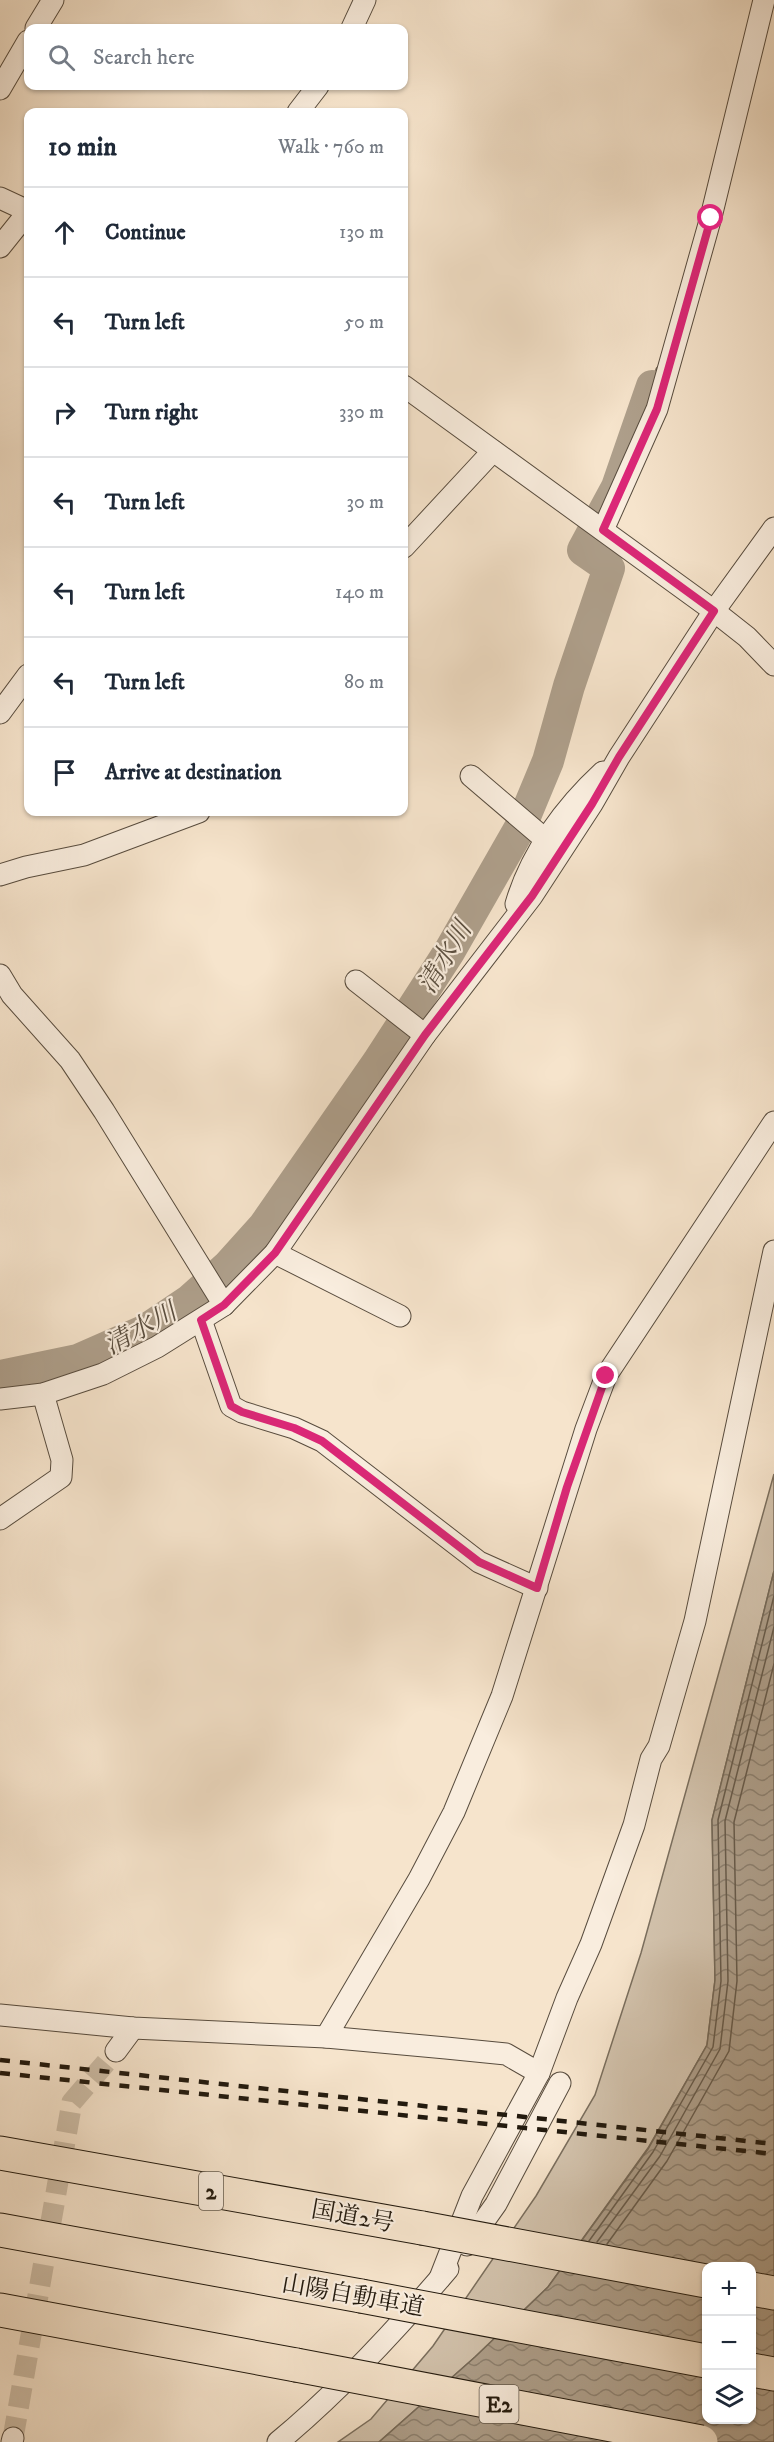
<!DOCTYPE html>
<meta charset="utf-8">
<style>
:root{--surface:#fff;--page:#f6f6f7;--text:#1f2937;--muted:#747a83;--line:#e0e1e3}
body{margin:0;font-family:"IM FELL DW Pica","Noto Serif JP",serif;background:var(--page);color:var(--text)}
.controls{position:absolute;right:18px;bottom:18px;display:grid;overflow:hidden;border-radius:12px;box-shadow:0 2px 4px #0004}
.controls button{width:54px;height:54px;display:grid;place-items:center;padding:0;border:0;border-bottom:2px solid var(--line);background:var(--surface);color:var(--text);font:30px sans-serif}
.stop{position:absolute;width:18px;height:18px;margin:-14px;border:4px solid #db2777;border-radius:50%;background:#fff}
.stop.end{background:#db2777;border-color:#fff;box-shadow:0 2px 6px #0008}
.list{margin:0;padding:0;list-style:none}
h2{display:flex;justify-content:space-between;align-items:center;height:78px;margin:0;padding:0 24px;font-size:26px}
h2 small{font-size:20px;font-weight:400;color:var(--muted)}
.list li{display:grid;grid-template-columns:39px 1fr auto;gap:18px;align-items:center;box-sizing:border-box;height:90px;padding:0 24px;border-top:2px solid var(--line)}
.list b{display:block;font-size:22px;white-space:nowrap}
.list em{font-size:20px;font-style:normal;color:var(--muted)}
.icon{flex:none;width:33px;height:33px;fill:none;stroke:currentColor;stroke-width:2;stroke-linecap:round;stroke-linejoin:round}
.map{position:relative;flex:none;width:774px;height:2442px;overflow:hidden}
.search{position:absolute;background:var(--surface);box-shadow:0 2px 4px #0004;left:24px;top:24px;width:384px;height:66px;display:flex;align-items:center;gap:15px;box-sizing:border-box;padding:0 21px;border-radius:12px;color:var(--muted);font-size:22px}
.panel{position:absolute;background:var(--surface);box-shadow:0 2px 4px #0004;left:24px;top:108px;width:384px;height:708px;border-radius:12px}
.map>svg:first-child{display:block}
.green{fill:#d2c2ac;stroke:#7a6e5d;stroke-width:1.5}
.water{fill:url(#water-waves);stroke:#766a59;stroke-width:1.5;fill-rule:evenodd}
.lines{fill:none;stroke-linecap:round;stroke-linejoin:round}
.shore{stroke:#685c4c;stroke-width:1.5}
.stream{stroke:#766a59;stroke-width:5}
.river{stroke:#ae9f8b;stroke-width:32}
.street-tunnel{stroke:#ccbca6;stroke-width:21;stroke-dasharray:21 10;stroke-linecap:butt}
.street-casing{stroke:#584c3e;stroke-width:23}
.highway-casing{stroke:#231a0e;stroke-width:35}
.street{stroke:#f9edde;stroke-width:21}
.highway{stroke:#f6e4cc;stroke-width:33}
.rail{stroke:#231a0e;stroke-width:4.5;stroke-dasharray:10 10;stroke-linecap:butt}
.highway-bridge-casing{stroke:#231a0e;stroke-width:35;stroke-linecap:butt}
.highway-bridge{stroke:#f6e4cc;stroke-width:33}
.route{stroke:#db2777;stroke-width:8}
.labels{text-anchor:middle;stroke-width:4.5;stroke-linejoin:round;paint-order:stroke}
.shield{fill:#f9edde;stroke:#63594c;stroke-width:1.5}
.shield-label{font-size:22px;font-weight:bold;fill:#231a0e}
.street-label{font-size:24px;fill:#231a0e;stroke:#f9edde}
.water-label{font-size:26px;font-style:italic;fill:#5b4f40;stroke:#f9edde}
</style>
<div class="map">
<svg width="774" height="2442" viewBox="0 0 774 2442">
<defs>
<pattern id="water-waves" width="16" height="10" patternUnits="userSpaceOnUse" patternTransform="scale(1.5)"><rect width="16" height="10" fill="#ae9f8b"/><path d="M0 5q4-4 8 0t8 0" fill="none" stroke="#8d8170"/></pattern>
</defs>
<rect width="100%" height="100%" fill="#f6e4cc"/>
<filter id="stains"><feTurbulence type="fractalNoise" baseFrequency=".00333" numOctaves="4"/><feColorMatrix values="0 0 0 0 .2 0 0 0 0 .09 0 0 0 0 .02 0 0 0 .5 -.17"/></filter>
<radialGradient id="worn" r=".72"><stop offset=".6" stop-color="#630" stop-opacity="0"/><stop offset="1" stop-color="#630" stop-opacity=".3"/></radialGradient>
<polygon class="green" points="774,1474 774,1571 712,1820 715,1980 707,2045 648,2148 548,2287 475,2357 379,2442 338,2442 371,2419 433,2346 536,2196 595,2095 641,1953"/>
<path class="water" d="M774,1571V2442H379L475,2357L548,2287L648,2149L707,2045L715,1980L712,1820ZM706,2266H752V2420H706Z"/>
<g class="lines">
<g class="shore">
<polyline points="589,2241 653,2152 713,2047 721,1981 718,1820 774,1596"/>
<polyline points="597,2242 660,2156 720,2049 728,1981 725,1821 774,1627"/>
<polyline points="607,2244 667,2161 729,2051 737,1981 734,1822 774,1664"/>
</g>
<polyline class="stream" points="652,386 658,369"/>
<polyline class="river" points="0,1376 78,1360 144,1331 190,1300 228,1266 264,1226 378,1062 449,952 521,826 548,761 569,686 609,568 583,550 617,487 652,386"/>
<polyline class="street-tunnel" points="13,2438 72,2102 116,2051"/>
<defs>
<g id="street">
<polyline points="36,28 53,0"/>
<polyline points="352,28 365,0"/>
<polyline points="0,89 28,41"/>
<polyline points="298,112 318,86"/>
<polyline points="0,198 28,211"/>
<polyline points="0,247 28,212"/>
<polyline points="404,386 714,611 747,637 774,665"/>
<polyline points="603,530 657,409 711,217 764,0"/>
<polyline points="404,547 493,451"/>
<polyline points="0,713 28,675"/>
<polyline points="471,776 546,840"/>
<polyline points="0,875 26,867 84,855 199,812"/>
<path d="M516,904C531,853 565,807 603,772"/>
<polyline points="0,975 12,995 70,1060 104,1111 224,1305"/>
<polyline points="356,981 425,1035"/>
<polyline points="275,1253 400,1316"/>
<polyline points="201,1320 231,1406 242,1412 294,1428 322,1441 479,1562 537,1588"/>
<polyline points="0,1399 43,1394 103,1374 157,1347 224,1305 275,1253 425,1035 532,896 592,804 619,757 714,611 774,528"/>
<polyline points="0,1519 61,1477 62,1460 43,1394"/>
<polyline points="0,2015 133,2028 326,2037 446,2048 506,2054 539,2073"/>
<polyline points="326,2037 419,1879 454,1812 502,1696 586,1429 606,1376 774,1122"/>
<polyline points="116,2051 133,2028"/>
<polyline points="467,2245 496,2204 560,2083"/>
<polyline points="440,2278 472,2196 539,2073 567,1998 591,1944 634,1825 651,1759 659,1746 695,1621 774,1251"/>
<polyline points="12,2442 13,2438"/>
<path d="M278,2442C340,2391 396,2330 448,2269"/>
</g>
<g id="highway">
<polyline points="0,2153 422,2228"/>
<polyline points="0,2230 361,2296"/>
<polyline points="752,2289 774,2293"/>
<polyline points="0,2310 296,2365"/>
<polyline points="752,2370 774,2374"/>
</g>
</defs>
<use href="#street" class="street-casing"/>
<use href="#highway" class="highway-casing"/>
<use href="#street" class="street"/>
<use href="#highway" class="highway"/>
<g class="rail">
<polyline points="0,2060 774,2144"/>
<polyline points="0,2073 774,2154"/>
</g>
<defs>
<g id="highway-bridge">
<polyline points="422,2228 706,2281"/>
<polyline points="361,2296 706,2361"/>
<polyline points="296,2365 701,2442"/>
</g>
</defs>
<use href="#highway-bridge" class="highway-bridge-casing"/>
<use href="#highway-bridge" class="highway-bridge"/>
</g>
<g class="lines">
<polyline class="route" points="606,1376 567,1487 537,1588 479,1562 322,1441 294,1428 242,1412 231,1406 201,1320 224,1305 275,1253 425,1035 532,896 592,804 619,757 714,611 603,530 657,409 711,218"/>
</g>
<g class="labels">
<g class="shield">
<rect x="199" y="2172" width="24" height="38" rx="4.5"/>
<rect x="479.5" y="2385" width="39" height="38" rx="4.5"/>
</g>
<g class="shield-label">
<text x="211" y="2199">2</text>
<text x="499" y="2412">E2</text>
</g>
<g class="street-label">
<text transform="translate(353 2216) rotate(10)" y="8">国道2号</text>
<text transform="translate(353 2295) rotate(10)" y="8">山陽自動車道</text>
</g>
<g class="water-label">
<text transform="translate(444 957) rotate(-59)" y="9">清水川</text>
<text transform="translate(140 1328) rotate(-29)" y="9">清水川</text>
</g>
</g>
<rect width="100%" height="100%" filter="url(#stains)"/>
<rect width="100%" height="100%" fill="url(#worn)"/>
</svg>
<div class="controls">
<button>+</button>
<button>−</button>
<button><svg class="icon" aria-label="layers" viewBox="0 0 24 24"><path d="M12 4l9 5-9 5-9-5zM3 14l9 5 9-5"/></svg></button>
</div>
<div class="stop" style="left:711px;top:218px"></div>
<div class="stop end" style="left:606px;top:1376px"></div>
<div class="search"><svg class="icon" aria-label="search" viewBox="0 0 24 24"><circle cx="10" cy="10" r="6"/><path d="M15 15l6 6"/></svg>Search here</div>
<section class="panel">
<h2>10 min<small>Walk · 760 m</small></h2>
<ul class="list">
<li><svg class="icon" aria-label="ahead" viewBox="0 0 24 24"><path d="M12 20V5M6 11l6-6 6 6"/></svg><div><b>Continue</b></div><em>130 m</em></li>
<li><svg class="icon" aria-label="left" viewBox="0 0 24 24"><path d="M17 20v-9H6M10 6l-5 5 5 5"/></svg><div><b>Turn left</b></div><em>50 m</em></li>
<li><svg class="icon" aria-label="right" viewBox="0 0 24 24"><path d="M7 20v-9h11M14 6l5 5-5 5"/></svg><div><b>Turn right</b></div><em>330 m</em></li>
<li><svg class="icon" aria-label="left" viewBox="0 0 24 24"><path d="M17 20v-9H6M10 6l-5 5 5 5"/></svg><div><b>Turn left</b></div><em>30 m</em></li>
<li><svg class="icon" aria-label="left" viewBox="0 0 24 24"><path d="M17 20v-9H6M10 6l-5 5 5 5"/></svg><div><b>Turn left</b></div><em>140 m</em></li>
<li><svg class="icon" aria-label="left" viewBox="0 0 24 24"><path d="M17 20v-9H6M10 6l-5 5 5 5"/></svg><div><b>Turn left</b></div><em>80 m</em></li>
<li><svg class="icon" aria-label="arrive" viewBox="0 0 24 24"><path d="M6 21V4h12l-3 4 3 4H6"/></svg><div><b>Arrive at destination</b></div></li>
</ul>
</section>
</div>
